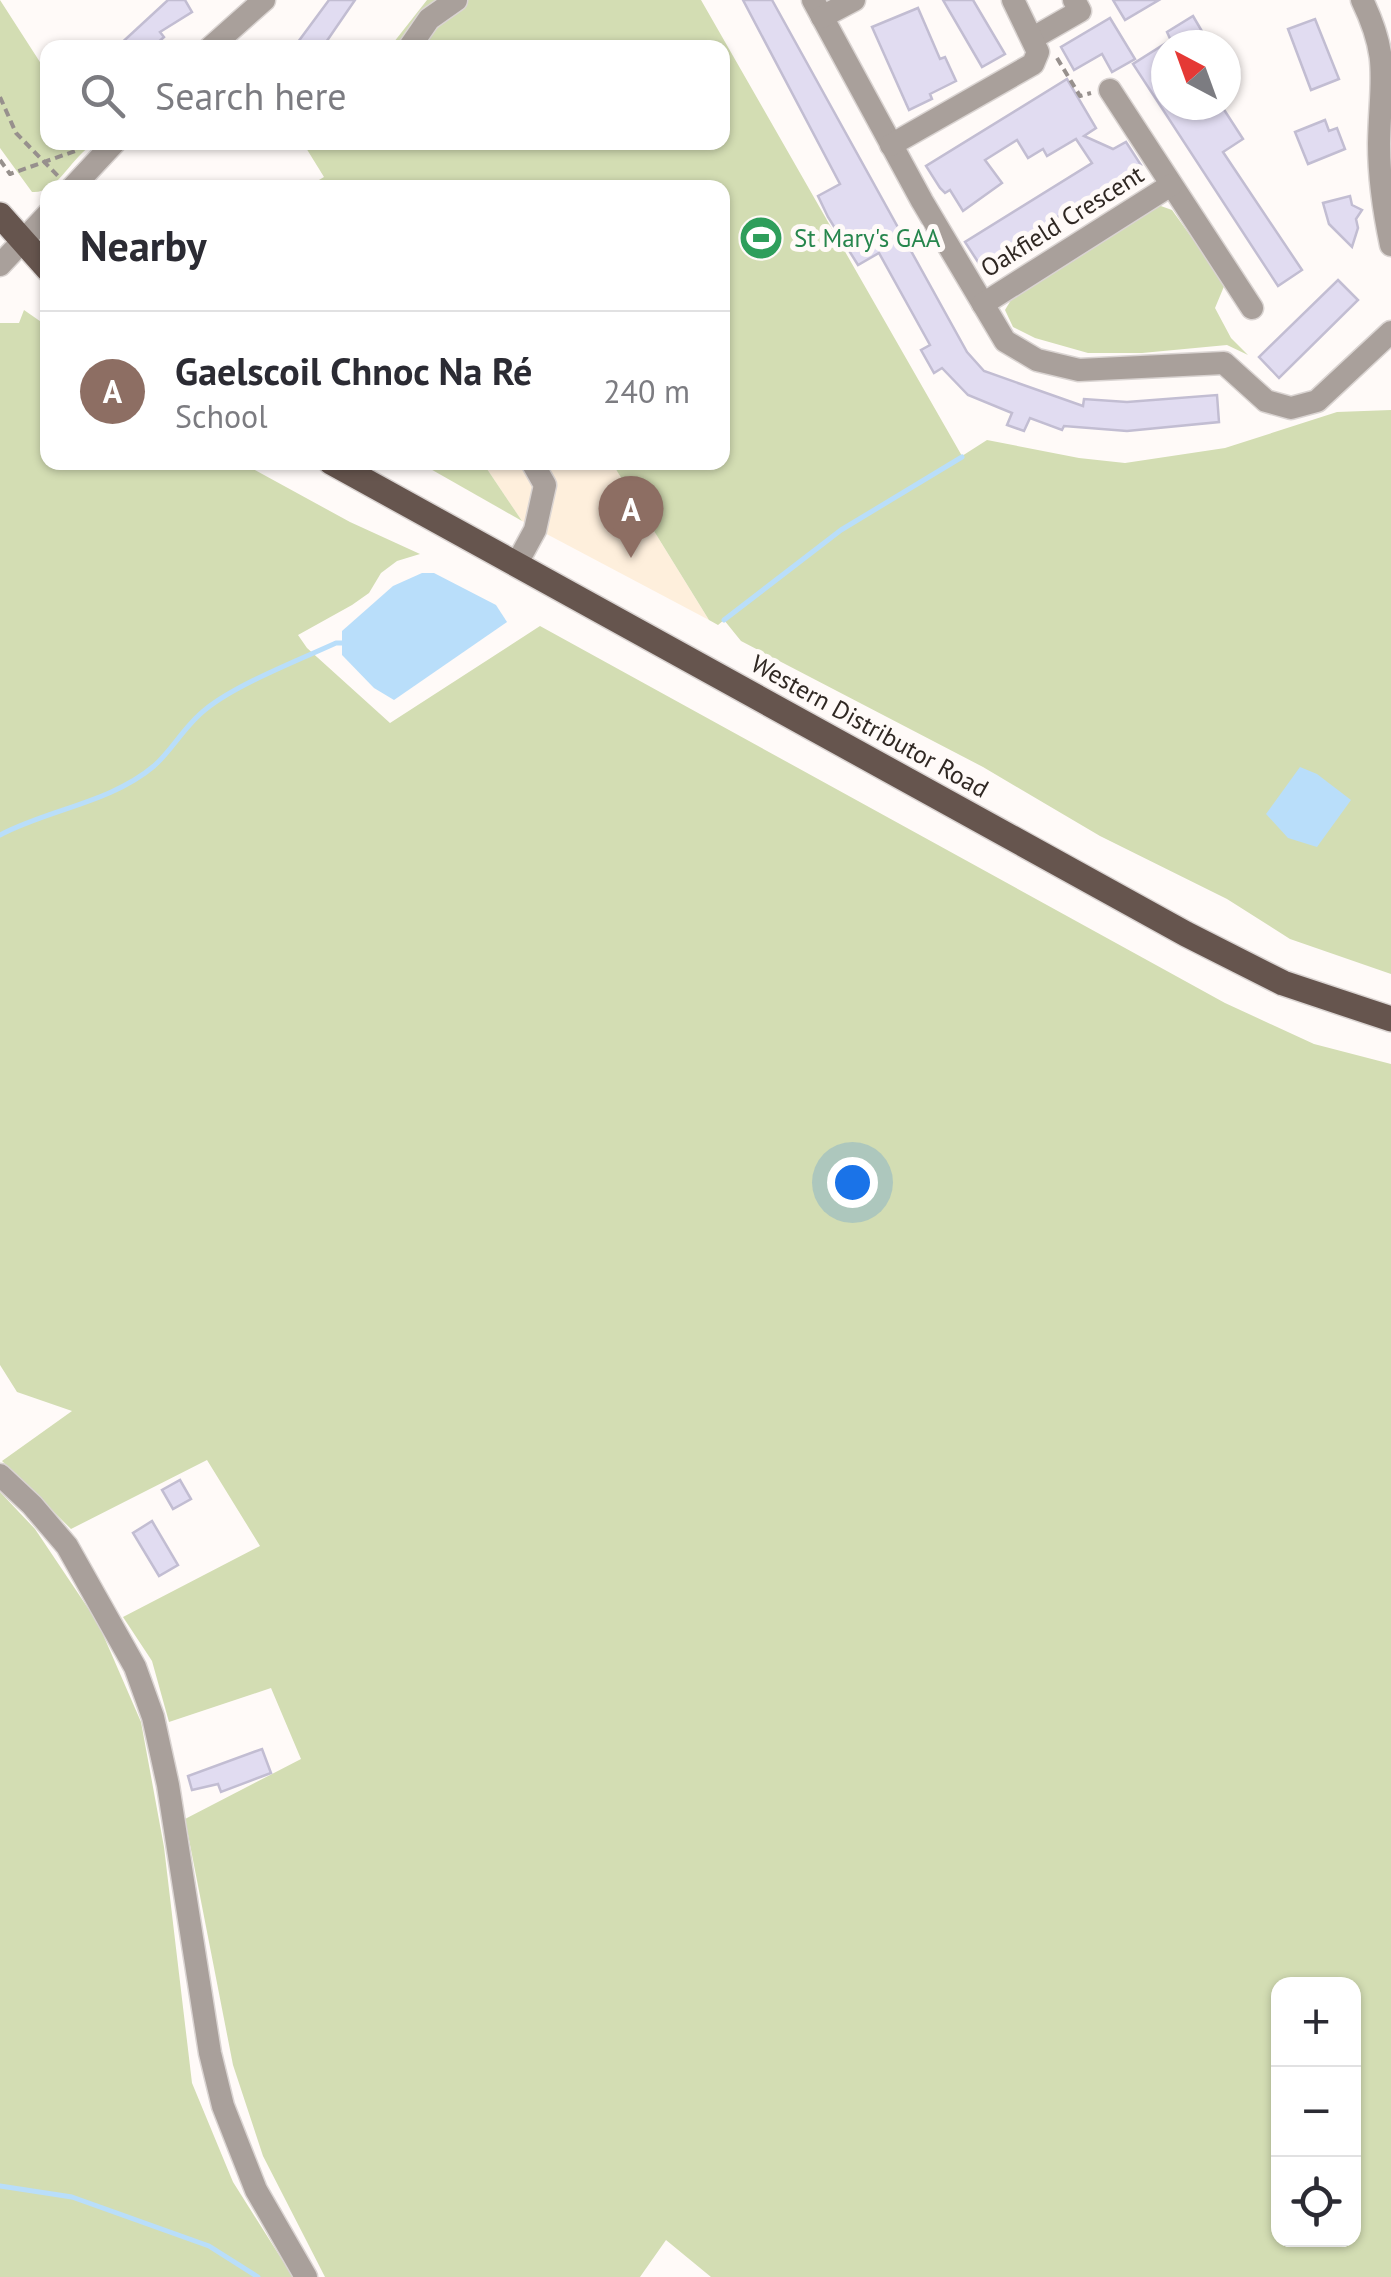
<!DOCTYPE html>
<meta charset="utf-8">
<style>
:root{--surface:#fff;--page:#f7f7f7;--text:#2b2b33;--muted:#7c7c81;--line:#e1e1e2;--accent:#ea580c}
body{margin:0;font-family:"PT Sans",sans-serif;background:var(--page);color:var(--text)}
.controls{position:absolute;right:30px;bottom:30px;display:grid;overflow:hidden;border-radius:20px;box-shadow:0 2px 8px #0004}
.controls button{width:90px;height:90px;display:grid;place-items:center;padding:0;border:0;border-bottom:2px solid var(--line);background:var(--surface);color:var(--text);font:50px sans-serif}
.compass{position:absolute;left:1151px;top:30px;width:90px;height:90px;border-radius:50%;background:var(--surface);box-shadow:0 2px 8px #0004;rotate:319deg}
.you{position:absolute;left:852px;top:1182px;width:35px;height:35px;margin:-25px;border:8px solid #fff;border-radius:50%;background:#1a73e8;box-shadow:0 0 0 15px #1a73e833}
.badge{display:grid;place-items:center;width:65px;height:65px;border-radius:50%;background:var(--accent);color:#fff;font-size:32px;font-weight:700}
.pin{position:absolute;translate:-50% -82px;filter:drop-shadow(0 2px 5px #0008)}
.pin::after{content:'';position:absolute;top:52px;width:35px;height:30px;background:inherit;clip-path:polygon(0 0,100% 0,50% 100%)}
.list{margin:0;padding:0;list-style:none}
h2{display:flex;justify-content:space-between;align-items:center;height:130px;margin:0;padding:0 40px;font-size:42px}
h2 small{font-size:32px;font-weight:400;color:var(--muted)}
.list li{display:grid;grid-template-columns:65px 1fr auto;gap:30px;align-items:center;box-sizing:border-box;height:160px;padding:0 40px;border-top:2px solid var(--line)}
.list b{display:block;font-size:38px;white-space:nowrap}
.list p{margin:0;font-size:32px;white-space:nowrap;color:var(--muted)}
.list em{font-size:32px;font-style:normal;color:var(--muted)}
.icon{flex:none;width:55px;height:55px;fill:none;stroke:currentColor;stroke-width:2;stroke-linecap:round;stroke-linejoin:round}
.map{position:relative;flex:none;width:1391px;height:2277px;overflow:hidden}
.search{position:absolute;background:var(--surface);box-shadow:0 2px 8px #0004;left:40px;top:40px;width:690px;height:110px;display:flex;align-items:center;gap:25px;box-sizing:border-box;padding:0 35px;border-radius:20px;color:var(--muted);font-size:38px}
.panel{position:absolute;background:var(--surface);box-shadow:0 2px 8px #0004;left:40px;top:180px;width:690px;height:290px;border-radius:20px}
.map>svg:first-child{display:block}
.education{fill:#feefdc}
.green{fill:#d3ddb3;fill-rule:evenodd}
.water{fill:#b9defa}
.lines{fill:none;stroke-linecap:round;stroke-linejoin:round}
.stream{stroke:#b9defa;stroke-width:5}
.building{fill:#e1dcf1;stroke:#c2bdd2;stroke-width:2.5}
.minor-casing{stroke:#dad4d2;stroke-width:25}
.major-casing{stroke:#dad4d2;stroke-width:28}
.path{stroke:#97908d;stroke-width:4;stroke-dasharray:8 5;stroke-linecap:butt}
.minor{stroke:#a9a09b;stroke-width:22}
.major{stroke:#66554e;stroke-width:25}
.labels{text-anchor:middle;stroke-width:10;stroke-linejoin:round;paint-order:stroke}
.street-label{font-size:25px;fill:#302823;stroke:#fffaf8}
.leisure-label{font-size:25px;fill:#27864d;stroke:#fffaf8;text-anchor:start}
</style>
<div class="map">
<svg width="1391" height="2277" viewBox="0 0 1391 2277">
<rect width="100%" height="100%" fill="#fffaf8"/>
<polygon class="education" points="483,463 612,463 709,620 522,521"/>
<g class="green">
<path d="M0,0L47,73L48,142L95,143C71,156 58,194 32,192L0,148Z"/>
<polygon points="427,0 701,0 962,456 987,440 1079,458 1125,463 1225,448 1337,412 1391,410 1391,974 1290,939 1227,899 1100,836 983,767 741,641 724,620 718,625 709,620 612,463 722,462 722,188 307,187 324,177 303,143 722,142 722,48 390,47"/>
<polygon points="1158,205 1172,210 1225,284 1215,308 1231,338 1248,355 1227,345 1142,353 1088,353 1035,338 1013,327 1005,310 1011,300"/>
<path d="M24,310L47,326L48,462L242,463L350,522L420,554L397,561L381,573L369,593L352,605L298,635L307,648L390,723L540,626L1225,1003L1314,1044L1391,1064V2277H711L666,2240L640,2277H325L263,2156L233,2065L185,1819L301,1759L271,1688L169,1722L152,1661L123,1617L260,1546L207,1460L71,1529L2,1461L72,1411L17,1392L0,1365V323H19ZM1278,1984H1354V2240H1278Z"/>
<polygon points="420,463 483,463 522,521"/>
<polygon points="0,1492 35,1529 98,1623 141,1722 164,1847 192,2083 233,2182 293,2277 0,2277"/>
</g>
<g class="water">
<polygon points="422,573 434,573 496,605 507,622 394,700 374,688 342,655 342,631 393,586"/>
<polygon points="1300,767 1317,774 1351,800 1317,847 1288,838 1266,814"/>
</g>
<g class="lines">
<g class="stream">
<polyline points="724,620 841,530 962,457"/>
<path d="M0,835C49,809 110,803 154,766C173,749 185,725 206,709C237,684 299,660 336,643H345"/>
<polyline points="0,2186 72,2197 209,2246 258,2277"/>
</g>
</g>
<g class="building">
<polygon points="168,0 185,0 192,12 160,32 164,37 152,48 116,48"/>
<polygon points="329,0 355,0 322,48 306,48 298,42"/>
<polygon points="743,0 772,0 967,352 984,371 1083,406 1084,399 1127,402 1217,395 1219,422 1127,431 1064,426 1062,430 1030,418 1024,431 1007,425 1012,413 968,395 942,368 934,373 921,350 930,345 879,253 858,265 828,217 818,196 840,184"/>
<polygon points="943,0 973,0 1005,54 982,67"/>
<polygon points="1113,0 1159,0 1125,20"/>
<polygon points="918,8 940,59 945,57 956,81 930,94 932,99 909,110 872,27"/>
<polygon points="1193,16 1210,45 1173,45 1167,32"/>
<polygon points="1110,18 1135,59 1112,72 1102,54 1074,70 1061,47"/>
<polygon points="1315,19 1339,79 1311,90 1288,29"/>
<polygon points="1166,43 1166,105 1192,105 1198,114 1212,105 1221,105 1243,139 1223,152 1302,270 1278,286 1133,64"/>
<polygon points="1067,79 1096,128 1084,136 1113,149 1126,142 1141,165 980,265 965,242 1092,163 1076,139 1047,156 1043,149 1028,158 1017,140 985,160 1002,183 963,211 950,190 945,193 940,188 926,166"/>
<polygon points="1325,120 1329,131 1337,128 1345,149 1308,164 1295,132"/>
<polygon points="1350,196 1352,205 1362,210 1356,219 1358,228 1352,247 1329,224 1323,203"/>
<polygon points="1338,280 1358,300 1279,378 1259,357"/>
<polygon points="180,1480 191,1499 173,1509 162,1490"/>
<polygon points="152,1521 178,1565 159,1576 133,1533"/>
<polygon points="262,1749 271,1773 221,1792 218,1784 192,1790 188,1776"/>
</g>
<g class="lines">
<defs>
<g id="minor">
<polyline points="813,0 922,201 1005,341 1037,360 1079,370 1224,363 1266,401 1291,408 1317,401 1391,332"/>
<path d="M1362,0C1391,60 1380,81 1379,144C1379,178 1384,212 1391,245"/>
<polyline points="822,17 854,0"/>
<polyline points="1033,38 1080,11 1074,0"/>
<polyline points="210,48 264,0"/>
<polyline points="409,48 429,19 456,0"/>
<polyline points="1110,90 1252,308"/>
<polyline points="891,145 1033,64 1038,52 1013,0"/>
<polyline points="72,188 115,142"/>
<polyline points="0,265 48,214"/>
<polyline points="983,304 1171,185"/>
<polyline points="516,565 535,530 545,485 532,462"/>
<polyline points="0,1475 32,1505 67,1546 135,1667 153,1717 168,1785 210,2053 223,2106 256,2190 306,2277"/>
</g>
<g id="major">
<polyline points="0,215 48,269"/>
<polyline points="331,462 1186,934 1283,983 1391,1019"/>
</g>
</defs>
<use href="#minor" class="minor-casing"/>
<use href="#major" class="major-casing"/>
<g class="path">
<polyline points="1057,58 1080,96 1091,93"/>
<polyline points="0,97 16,133 58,176"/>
<polyline points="0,160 10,174 78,150"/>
</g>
<use href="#minor" class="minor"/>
<use href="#major" class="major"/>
</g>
<defs>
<symbol id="stadium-disc" viewBox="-11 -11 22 22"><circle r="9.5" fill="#2e9e5b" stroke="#fffaf8"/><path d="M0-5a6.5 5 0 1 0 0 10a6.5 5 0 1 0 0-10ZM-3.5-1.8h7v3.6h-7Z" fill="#fff"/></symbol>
</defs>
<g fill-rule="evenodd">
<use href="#stadium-disc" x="736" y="213" width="50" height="50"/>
</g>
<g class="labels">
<g class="street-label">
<text transform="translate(1062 221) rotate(-32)" y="9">Oakfield Crescent</text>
<text transform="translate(870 726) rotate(29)" y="9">Western Distributor Road</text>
</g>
<g class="leisure-label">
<text x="794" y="247">St Mary's GAA</text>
</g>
</g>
</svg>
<div class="controls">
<button>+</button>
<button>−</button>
<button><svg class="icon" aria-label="locate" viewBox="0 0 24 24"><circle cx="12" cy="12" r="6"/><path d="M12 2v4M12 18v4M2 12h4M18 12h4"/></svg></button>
</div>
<svg class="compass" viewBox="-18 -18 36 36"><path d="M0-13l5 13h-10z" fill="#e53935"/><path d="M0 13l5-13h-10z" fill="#7c7c81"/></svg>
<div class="you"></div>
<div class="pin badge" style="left:631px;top:558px;background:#8d6e63">A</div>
<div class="search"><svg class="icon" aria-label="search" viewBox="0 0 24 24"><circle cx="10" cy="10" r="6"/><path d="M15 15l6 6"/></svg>Search here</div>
<section class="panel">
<h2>Nearby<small></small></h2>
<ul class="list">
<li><span class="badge" style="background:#8d6e63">A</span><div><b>Gaelscoil Chnoc Na Ré</b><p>School</p></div><em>240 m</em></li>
</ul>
</section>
</div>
